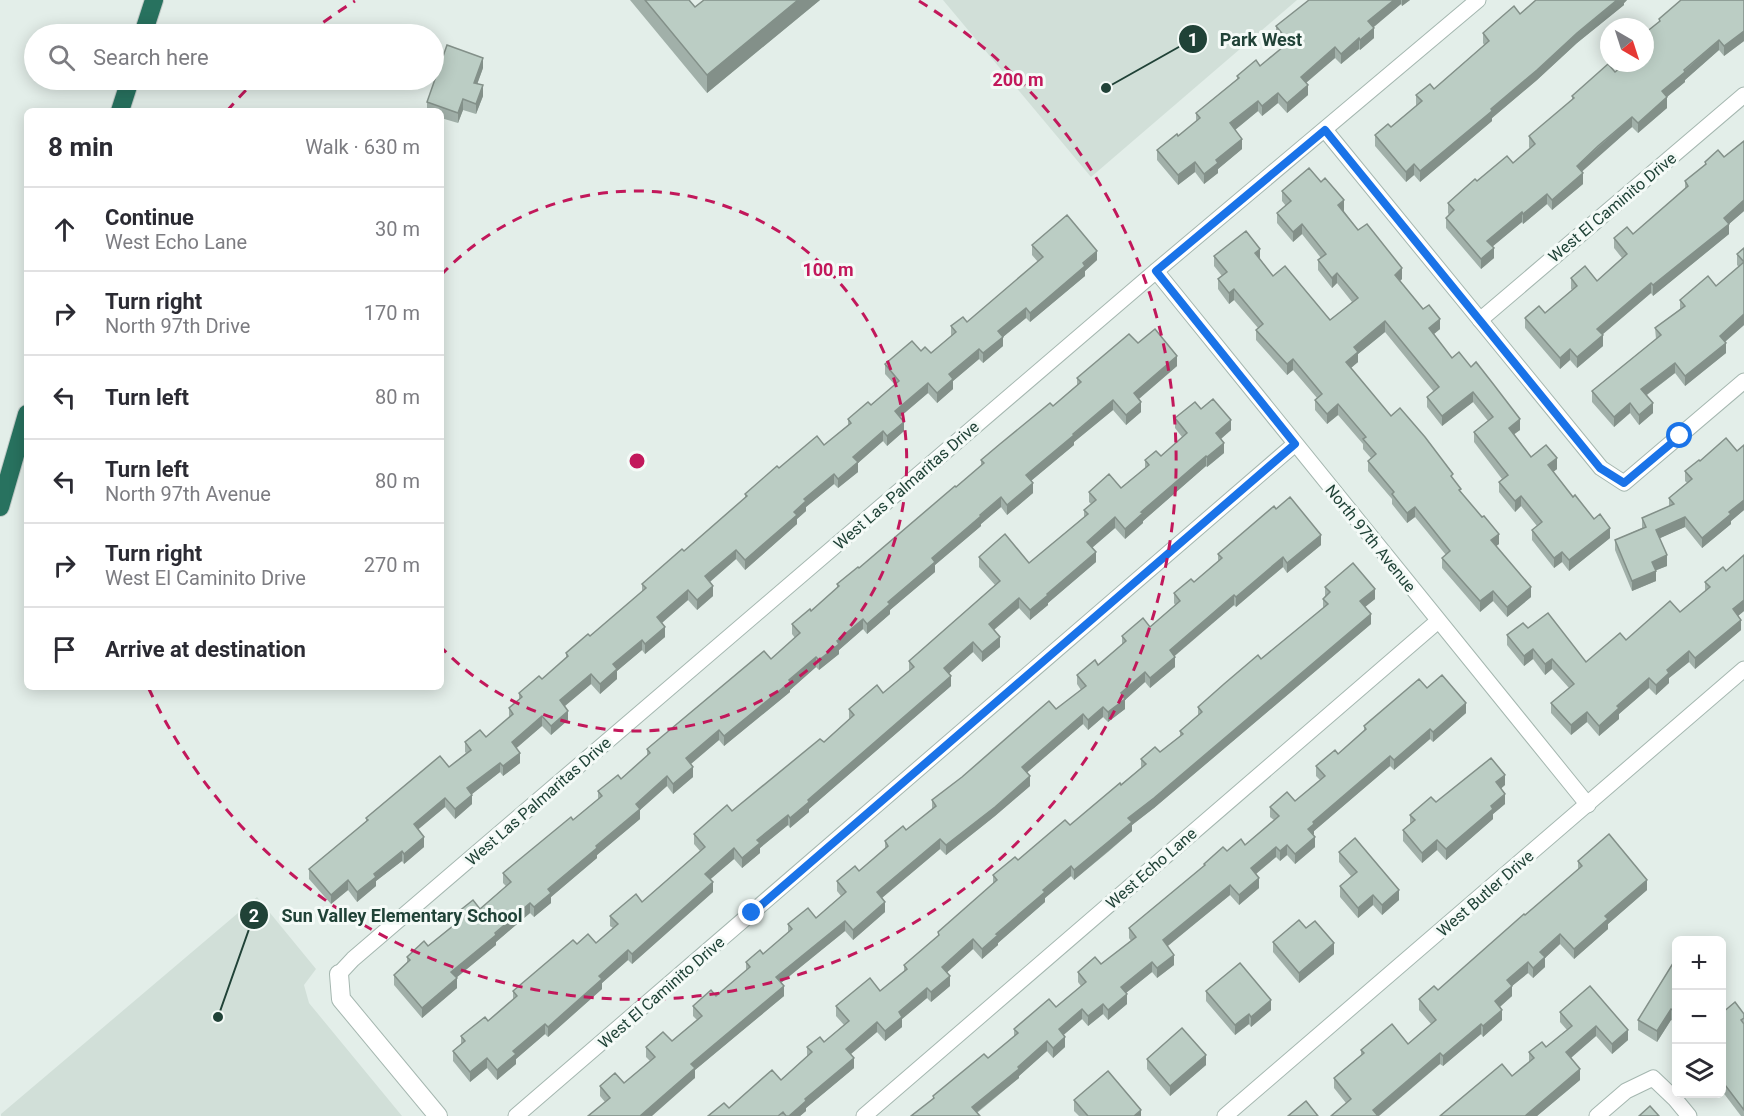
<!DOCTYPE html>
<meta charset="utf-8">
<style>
:root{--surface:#fff;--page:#f7f7f7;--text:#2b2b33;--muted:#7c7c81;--line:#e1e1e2}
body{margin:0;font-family:Roboto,sans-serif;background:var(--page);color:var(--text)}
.controls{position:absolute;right:18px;bottom:18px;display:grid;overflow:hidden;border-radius:9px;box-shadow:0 3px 15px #0003}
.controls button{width:54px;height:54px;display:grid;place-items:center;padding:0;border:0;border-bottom:2px solid var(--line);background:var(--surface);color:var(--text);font:30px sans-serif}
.compass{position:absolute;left:1600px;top:18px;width:54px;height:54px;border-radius:50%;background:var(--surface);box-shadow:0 3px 15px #0003;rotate:141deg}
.stop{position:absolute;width:18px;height:18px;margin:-14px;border:4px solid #1a73e8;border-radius:50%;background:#fff}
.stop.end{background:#1a73e8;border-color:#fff;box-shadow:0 2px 6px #0008}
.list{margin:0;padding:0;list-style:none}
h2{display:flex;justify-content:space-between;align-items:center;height:78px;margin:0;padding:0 24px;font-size:26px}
h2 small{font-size:20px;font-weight:400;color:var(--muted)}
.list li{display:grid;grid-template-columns:39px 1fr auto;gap:18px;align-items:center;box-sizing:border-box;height:84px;padding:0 24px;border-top:2px solid var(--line)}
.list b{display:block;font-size:22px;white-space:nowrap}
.list p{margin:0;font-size:20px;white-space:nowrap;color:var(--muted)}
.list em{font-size:20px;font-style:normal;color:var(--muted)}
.icon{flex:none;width:33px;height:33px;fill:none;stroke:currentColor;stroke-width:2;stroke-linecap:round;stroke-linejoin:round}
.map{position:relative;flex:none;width:1744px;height:1116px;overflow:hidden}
.search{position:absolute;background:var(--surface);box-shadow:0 3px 15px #0003;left:24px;top:24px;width:420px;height:66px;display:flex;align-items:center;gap:15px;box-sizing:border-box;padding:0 21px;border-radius:33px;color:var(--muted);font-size:22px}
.panel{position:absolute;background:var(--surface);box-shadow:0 3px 15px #0003;left:24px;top:108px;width:420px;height:582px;border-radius:9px}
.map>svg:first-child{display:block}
.built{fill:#d1dfd8}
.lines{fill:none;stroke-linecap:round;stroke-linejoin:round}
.minor-casing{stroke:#a5b7b0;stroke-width:17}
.tertiary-casing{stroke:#a5b7b0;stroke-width:20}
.motorway-casing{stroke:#c1cac7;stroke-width:20}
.minor{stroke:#fff;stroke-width:15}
.tertiary{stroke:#fff;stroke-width:18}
.motorway{stroke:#28725f;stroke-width:18}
.wall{fill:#a1b0a9}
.shaded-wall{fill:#839089}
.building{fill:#bbcdc4;stroke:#839089;stroke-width:1.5}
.route{stroke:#1a73e8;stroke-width:8}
.ring{fill:none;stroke:#c2185b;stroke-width:3;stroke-dasharray:10 8}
.labels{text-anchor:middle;stroke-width:6;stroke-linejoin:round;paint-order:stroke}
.street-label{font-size:16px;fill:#204237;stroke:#f4faf7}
.centre{fill:#c2185b;stroke:#f4faf7;stroke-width:3}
.ring-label{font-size:18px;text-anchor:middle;font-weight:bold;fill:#c2185b;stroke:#f4faf7;stroke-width:6;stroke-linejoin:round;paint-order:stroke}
.leader{fill:none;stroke:#204237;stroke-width:2}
.callout-dot{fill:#204237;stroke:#f4faf7;stroke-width:2}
.mark-label{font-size:18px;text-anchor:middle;font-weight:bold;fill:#fff}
.callout-label{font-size:18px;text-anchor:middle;font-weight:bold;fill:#204237;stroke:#f4faf7;stroke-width:6;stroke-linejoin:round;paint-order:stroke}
</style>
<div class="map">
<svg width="1744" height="1116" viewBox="0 0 1744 1116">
<rect width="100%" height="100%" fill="#e3eee9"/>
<g class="built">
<polygon points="943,0 1297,0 1091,177"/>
<polygon points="257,897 316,969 304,985 309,1003 402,1116 1,1116 1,1114"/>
</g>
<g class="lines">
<defs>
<g id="minor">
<polyline points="1325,130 1601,468 1624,483 1744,381"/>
<polyline points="1156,271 1588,805"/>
<polyline points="1480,320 1744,95"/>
<polyline points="339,974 353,959 1156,271 1478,0"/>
<polyline points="516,1116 1295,444"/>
<polyline points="864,1116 1438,621"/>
<polyline points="1225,1116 1744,669"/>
<polyline points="1597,1116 1626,1091 1653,1078 1675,1099 1689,1116"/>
</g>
<polyline id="tertiary" points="339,974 341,999 438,1116"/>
<g id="motorway">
<polyline points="143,34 154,0"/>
<polyline points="120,111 130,80"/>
<polyline points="0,507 27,414"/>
</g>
</defs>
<use href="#minor" class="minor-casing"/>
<use href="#tertiary" class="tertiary-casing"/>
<use href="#motorway" class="motorway-casing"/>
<use href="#minor" class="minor"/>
<use href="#tertiary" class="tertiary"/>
<use href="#motorway" class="motorway"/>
</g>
<g class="wall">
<polygon points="630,0 689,0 695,7 704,0 820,0 707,93"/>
<polygon points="1309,0 1410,0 1402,6 1401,4 1373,27 1374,38 1360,50 1359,49 1341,64 1335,58 1306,83 1308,95 1287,113 1278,103 1262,116 1258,111 1235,130 1242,149 1218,169 1218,173 1204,184 1195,172 1178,185 1157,160 1157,150 1178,136 1196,122 1196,113 1237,79 1237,76 1260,66 1284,46 1276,37 1276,26"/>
<polygon points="1536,0 1627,0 1624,3 1624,5 1577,43 1537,80 1492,118 1492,121 1420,182 1414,175 1406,182 1375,146 1375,135 1391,127 1416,106 1416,95 1434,89 1484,45 1483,43 1483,33 1520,14"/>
<polygon points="1744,0 1744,41 1724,56 1719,50 1685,80 1685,82 1667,97 1667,108 1638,133 1632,127 1598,156 1581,172 1583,184 1552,210 1547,204 1523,224 1522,222 1492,247 1494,258 1481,269 1446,228 1446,218 1449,215 1448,213 1448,203 1477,181 1513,163 1530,149 1529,147 1529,136 1572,100 1572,96 1615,72 1645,63 1659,22 1659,19"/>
<polygon points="483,68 477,84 483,96 476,114 463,110 458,123 441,118 441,111 427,111 427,102"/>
<polygon points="1744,141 1744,211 1729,224 1729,234 1653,296 1651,293 1602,335 1603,346 1577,368 1570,360 1560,369 1525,328 1525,318 1545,313 1572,290 1571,289 1571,278 1597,281 1622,258 1614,248 1614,238 1633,234 1685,189 1685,181 1705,165 1705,162 1724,157"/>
<polygon points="1282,191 1344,211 1358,230 1402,279 1400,281 1440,329 1434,334 1452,358 1520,430 1514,434 1531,457 1557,469 1553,472 1573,497 1610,538 1569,571 1562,562 1554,568 1532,540 1532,530 1537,526 1521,506 1515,512 1499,492 1499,482 1502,479 1474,442 1474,432 1488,421 1473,402 1442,426 1427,407 1427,397 1434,392 1385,332 1358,354 1358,362 1351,368 1391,416 1453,479 1461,492 1499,544 1496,546 1531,597 1507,617 1493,601 1480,612 1442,568 1442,558 1446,555 1415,517 1407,523 1392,504 1392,499 1368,471 1368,461 1371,458 1363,449 1363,444 1338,415 1327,424 1315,410 1315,400 1317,398 1293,370 1287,375 1256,340 1256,330 1258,328 1234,300 1229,304 1218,289 1218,279 1222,276 1214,266 1214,256 1260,259 1273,276 1330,320 1352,302 1337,283 1332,288 1318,270 1318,260 1321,258 1302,234 1293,242 1277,223 1277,213 1286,206 1282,201"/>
<polygon points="1032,245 1097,260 1085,271 1085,276 1030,322 1026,318 1003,337 1003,346 983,363 979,359 953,381 953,389 937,403 928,393 900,417 904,431 887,446 883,441 858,463 858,472 838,488 834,484 806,507 806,511 797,519 797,524 745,570 736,559 710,582 713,596 697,610 688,600 662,623 665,637 645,654 642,650 617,671 617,679 600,694 591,684 565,706 568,720 551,735 542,726 516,748 520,763 503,776 500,772 472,794 472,804 455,819 445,807 418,829 424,847 404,864 402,861 376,881 376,886 357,902 348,890 331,904 309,879 309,869 366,822 366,818 449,767 466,753 465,752 465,742 486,737 509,718 509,708 519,700 519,693 542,679 566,659 566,653 590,636 642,592 642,584 684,551 745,498 745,494 779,468 824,445 848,425 848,419 871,405 895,385 885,374 885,364 921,351 931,353 951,336 951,326 967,322 1038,262 1032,255"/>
<polygon points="1744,248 1744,325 1725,342 1726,353 1685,386 1675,373 1647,395 1653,413 1639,425 1630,413 1614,427 1592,402 1592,391 1656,339 1655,328 1680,309 1680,300 1716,286 1739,267 1737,265 1737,254"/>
<polygon points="1138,343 1177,366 1139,399 1141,412 1126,425 1113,410 1074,442 1074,445 1031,481 1033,493 1007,515 1001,507 981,524 981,526 935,565 935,572 890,610 890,614 867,634 863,629 839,650 839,654 819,670 816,667 790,690 790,692 724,746 719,740 691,764 693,777 673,794 667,786 640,810 640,819 597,855 597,858 551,897 551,903 534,917 530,913 496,942 496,945 456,978 457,988 422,1018 394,985 394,975 407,963 407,957 428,946 453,925 453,916 480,909 506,886 503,883 503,873 573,820 598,799 598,791 621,779 647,757 647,749 771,659 795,638 792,634 792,624 811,611 837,588 837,584 859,568 981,466 981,460 1053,406 1077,385 1077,378"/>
<polygon points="1201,409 1231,430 1221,439 1224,453 1207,467 1206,466 1143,521 1143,523 1125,539 1115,528 1092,548 1096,562 1048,603 1048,605 1030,620 1019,608 994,630 1000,647 982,662 973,652 949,673 951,686 809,809 809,812 790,828 788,825 760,848 760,853 742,868 734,859 710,879 713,892 632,964 628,960 602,983 602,989 548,1037 545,1034 516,1059 516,1064 497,1080 487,1068 470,1082 453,1061 453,1051 461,1044 461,1036 488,1021 513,1000 513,991 577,944 596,943 613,928 610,926 610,916 642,902 700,851 694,844 694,834 732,811 824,742 849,719 849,709 883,693 909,671 909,661 995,585 979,567 979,557 1029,563 1084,517 1084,510 1091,504 1089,502 1089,492 1121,488 1145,468 1145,460 1161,456 1182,437 1175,428 1175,418"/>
<polygon points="1744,445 1744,510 1731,521 1731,524 1702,548 1685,527 1660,538 1667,566 1656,570 1656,581 1632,591 1615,550 1615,540 1642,528 1642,518 1669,506 1669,498 1687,483 1685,481 1685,471 1700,461 1737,451"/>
<polygon points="1276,509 1321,545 1287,573 1283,567 1236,607 1234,605 1174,655 1175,667 1150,688 1145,682 1125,700 1125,709 1108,722 1103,717 1088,730 1083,724 1027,772 1030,786 995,816 946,855 940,849 882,898 885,912 853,940 845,931 781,983 784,996 695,1070 695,1078 605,1102 600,1096 600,1086 624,1083 650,1061 646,1057 646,1047 672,1041 697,1020 693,1016 693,1006 716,996 746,971 746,962 763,954 788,933 788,924 816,918 841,896 837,891 837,881 859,871 885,850 885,841 906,830 932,809 932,800 1056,709 1081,690 1077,684 1077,675 1098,665 1122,645 1122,636 1150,627 1175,605 1174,603 1174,593 1194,582 1218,561 1218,554"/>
<polygon points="1744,555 1744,611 1738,616 1741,630 1695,669 1689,662 1669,678 1669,683 1656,695 1649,688 1619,714 1619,719 1599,736 1587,722 1571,735 1551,713 1551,703 1569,688 1552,669 1545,675 1533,659 1524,666 1507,645 1507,635 1528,628 1586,662 1680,612 1705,591 1705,582 1726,571"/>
<polygon points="1325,587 1375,599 1365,607 1371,624 1154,808 1132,825 1132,831 1108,852 1074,880 1071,876 1045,898 1045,902 998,943 998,945 982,959 973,949 947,972 950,986 931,1002 927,998 902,1019 902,1027 885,1041 877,1032 851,1054 854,1068 806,1108 806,1111 800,1116 708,1116 729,1108 781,1080 807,1056 807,1047 824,1042 844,1025 836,1016 836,1006 880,991 904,971 904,965 938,936 938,932 993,884 993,875 1018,860 1070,825 1141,768 1141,759 1160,752 1180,736 1180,731 1198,715 1198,707 1261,659 1323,608 1323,599 1325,596"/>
<polygon points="1427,688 1466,713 1433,742 1430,739 1394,770 1390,766 1314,831 1314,834 1313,835 1315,847 1295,864 1287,855 1280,861 1276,857 1256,874 1259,888 1239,905 1230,895 1167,946 1174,965 1157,978 1152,972 1126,993 1127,1004 1108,1020 1103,1014 1088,1026 1082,1019 1063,1035 1065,1047 1053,1058 1047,1051 1019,1076 1019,1078 977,1113 933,1099 933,1096 988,1058 1014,1036 1014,1029 1056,1007 1081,986 1078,982 1078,972 1101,964 1131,941 1129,938 1129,928 1204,866 1204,864 1227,851 1245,845 1274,820 1270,817 1270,807 1295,801 1320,780 1316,776 1316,766 1338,754 1364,731 1364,726"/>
<polygon points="1505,785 1501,788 1505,804 1493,814 1493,819 1446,860 1437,850 1422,863 1403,841 1403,830 1410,824 1410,815 1436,802"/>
<polygon points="1339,852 1399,900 1382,915 1373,905 1358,918 1340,897 1340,886 1351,876 1339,862"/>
<polygon points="1578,861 1647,890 1608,924 1608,929 1574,959 1560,944 1545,958 1545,967 1533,978 1528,973 1512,986 1512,996 1500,1007 1502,1020 1483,1037 1481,1034 1443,1066 1440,1064 1346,1103 1334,1088 1334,1078 1361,1055 1361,1050 1408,1044 1431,1024 1419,1010 1419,999 1438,990 1578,870"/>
<polygon points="1306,928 1334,954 1299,983 1273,952 1273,942"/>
<polygon points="1677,961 1677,1023 1671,1020 1657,1042 1638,1030 1638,1020"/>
<polygon points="1590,986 1628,1040 1612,1054 1596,1036 1571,1058 1580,1080 1537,1116 1440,1116 1512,1076 1529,1062 1529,1052 1546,1047 1567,1030 1560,1022 1560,1012"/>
<polygon points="1206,991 1271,1010 1251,1027 1249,1024 1235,1035 1206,1001"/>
<polygon points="1722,1013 1744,1014 1744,1116 1741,1116 1722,1091"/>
<polygon points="1147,1059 1206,1065 1170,1096 1147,1069"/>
<polygon points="1074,1100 1141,1116 1079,1116 1074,1111"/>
</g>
<g class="shaded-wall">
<polygon points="798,0 820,0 707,93 707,75"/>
<polygon points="1394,0 1401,0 1401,4 1368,32 1368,21"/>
<polygon points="1402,0 1410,0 1402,6"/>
<polygon points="1617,0 1627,0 1624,3 1624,5 1577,43 1537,80 1492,118 1492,121 1420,182 1420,171 1577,33"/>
<polygon points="1374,28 1374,38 1360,50 1360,40"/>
<polygon points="1744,31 1744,41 1724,56 1724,46"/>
<polygon points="1359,38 1359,49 1341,64 1341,54"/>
<polygon points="1719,40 1719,50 1685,80 1685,82 1662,101 1662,91"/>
<polygon points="1335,47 1335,58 1301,87 1301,77"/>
<polygon points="483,58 483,68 474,93 474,83"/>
<polygon points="483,85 483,96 476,114 476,104"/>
<polygon points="1308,85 1308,95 1287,113 1287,103"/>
<polygon points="1278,93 1278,103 1262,116 1262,106"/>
<polygon points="1667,97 1667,108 1638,133 1638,123"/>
<polygon points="463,99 463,110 458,123 458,113"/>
<polygon points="1258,101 1258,111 1230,134 1230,123"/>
<polygon points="1632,117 1632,127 1577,176 1577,166"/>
<polygon points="1242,139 1242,149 1218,169 1218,173 1204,184 1204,174 1216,160"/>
<polygon points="1195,162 1195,172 1178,185 1178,175"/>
<polygon points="1414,164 1414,175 1406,182 1406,172"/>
<polygon points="1583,173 1583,184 1552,210 1552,200"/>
<polygon points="1547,194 1547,204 1523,224 1523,214"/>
<polygon points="1344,200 1344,211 1338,215 1338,205"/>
<polygon points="1744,200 1744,211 1729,224 1729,234 1653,296 1653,285 1724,218"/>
<polygon points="1522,212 1522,222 1487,251 1487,241"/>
<polygon points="1302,224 1302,234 1293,242 1293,232"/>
<polygon points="1494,248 1494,258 1481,269 1481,259"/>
<polygon points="1260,249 1260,260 1255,253"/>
<polygon points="1097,251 1097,260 1085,271 1085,276 1030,322 1030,313"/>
<polygon points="1402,268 1402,279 1395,285 1395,275"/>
<polygon points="1337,273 1337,283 1332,288 1332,278"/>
<polygon points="1651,283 1651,293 1597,339 1597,329"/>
<polygon points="1234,289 1234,300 1229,304 1229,293"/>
<polygon points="1026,308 1026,318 1003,337 1003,346 983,363 983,353 998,331"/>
<polygon points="1744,314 1744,325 1720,346 1720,336"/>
<polygon points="1440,319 1440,329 1429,338 1429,328"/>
<polygon points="1385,321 1385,332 1358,354 1358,362 1346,372 1346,362 1354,347"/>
<polygon points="1603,335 1603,346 1577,368 1577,357"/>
<polygon points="1726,343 1726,353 1685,386 1685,376"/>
<polygon points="979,349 979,359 953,381 953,389 937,403 937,393 949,374"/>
<polygon points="1570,349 1570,360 1560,369 1560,358"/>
<polygon points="1177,356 1177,366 1134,403 1134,393"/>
<polygon points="1293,359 1293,370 1287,375 1287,364"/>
<polygon points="1675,363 1675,373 1641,399 1641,389"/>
<polygon points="928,383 928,393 895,421 895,411"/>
<polygon points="1473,392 1473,402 1442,426 1442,416"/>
<polygon points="1113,400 1113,410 1074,442 1074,445 1026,485 1026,475"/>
<polygon points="1141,402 1141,412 1126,425 1126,415"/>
<polygon points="1630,403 1630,413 1614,427 1614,417"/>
<polygon points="1653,403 1653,413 1639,425 1639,415"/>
<polygon points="1338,404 1338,415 1327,424 1327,414"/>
<polygon points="1520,419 1520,430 1509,438 1509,428"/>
<polygon points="1231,420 1231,430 1216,443 1216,433"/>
<polygon points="904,422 904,431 887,446 887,436"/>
<polygon points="883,431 883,441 858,463 858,472 838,488 838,479 853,457"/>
<polygon points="1224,443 1224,453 1207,467 1207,457"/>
<polygon points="1206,456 1206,466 1143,521 1143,523 1125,539 1125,529 1141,512"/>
<polygon points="1557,458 1557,469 1548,476 1548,465"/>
<polygon points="834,474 834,484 806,507 806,511 797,519 797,524 745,570 745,560 794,512 804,499"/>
<polygon points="1033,483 1033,493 1007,515 1007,505"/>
<polygon points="1521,496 1521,506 1515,512 1515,501"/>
<polygon points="1001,497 1001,507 981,524 981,526 935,565 935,572 890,610 890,614 867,634 867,624 932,558"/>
<polygon points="1744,500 1744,510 1731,521 1731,524 1702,548 1702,538 1729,512"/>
<polygon points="1415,507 1415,517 1407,523 1407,513"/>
<polygon points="1115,517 1115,528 1087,552 1087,542"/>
<polygon points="1685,517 1685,527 1656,540 1656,530"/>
<polygon points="1610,528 1610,538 1569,571 1569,560"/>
<polygon points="1499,534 1499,544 1491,550 1491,540"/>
<polygon points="1321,535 1321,545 1287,573 1287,563"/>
<polygon points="736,550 736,559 705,586 705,576"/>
<polygon points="1096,552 1096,562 1048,603 1048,605 1030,620 1030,610 1047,594"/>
<polygon points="1562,552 1562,562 1554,568 1554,558"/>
<polygon points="1667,555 1667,566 1652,572 1652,562"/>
<polygon points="1283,557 1283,567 1236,607 1236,597"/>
<polygon points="1656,571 1656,581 1632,591 1632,581"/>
<polygon points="713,586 713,596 697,610 697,600"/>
<polygon points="1531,587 1531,597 1507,617 1507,607"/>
<polygon points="1375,589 1375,599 1360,611 1360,601"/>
<polygon points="688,590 688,600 657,627 657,617"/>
<polygon points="1493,591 1493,601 1480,612 1480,601"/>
<polygon points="1234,595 1234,605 1170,660 1170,650"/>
<polygon points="1019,598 1019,608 989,634 989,624"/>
<polygon points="1744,600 1744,611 1733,620 1733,609"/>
<polygon points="1371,614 1371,624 1154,808 1132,825 1132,831 1074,880 1074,870 1128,818"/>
<polygon points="863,619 863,629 839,650 839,654 819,670 819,660 837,641"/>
<polygon points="1741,620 1741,630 1695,669 1695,658"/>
<polygon points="665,627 665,637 645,654 645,644"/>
<polygon points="1000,637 1000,647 982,662 982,652"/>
<polygon points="642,640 642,650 617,671 617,679 600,694 600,684 613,664"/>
<polygon points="973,642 973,652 944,678 944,668"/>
<polygon points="1533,649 1533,659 1524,666 1524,656"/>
<polygon points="1689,651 1689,662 1669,678 1669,683 1656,695 1656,685 1667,670"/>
<polygon points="816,657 816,667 790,690 790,692 724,746 724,736"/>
<polygon points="1175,657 1175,667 1150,688 1150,678"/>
<polygon points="1552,659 1552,669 1545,675 1545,664"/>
<polygon points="1145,672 1145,682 1125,700 1125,709 1108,722 1108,712 1121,693"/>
<polygon points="591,674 591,684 560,710 560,700"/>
<polygon points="951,676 951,686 809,809 809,812 790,828 790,818 808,800"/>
<polygon points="1649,678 1649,688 1619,714 1619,719 1599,736 1599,726 1617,706"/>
<polygon points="1466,703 1466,713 1433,742 1433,732"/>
<polygon points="1103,707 1103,717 1088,730 1088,720"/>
<polygon points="568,711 568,720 551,735 551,726"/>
<polygon points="1587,712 1587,722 1571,735 1571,725"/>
<polygon points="1083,714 1083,724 1022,777 1022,767"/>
<polygon points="542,716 542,726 512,752 512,742"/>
<polygon points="1430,729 1430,739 1394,770 1394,760"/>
<polygon points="719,730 719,740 686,768 686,758"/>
<polygon points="520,753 520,763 503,776 503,766"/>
<polygon points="1390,756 1390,766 1314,831 1314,834 1308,839 1308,829 1313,822"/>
<polygon points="500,763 500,772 467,798 467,788"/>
<polygon points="693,767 693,777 673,794 673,784"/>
<polygon points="1505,775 1505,785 1496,793 1496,782"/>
<polygon points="667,776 667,786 640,810 640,819 597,855 597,858 551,897 551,903 534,917 534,907 548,889 596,846 636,804"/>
<polygon points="1030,776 1030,786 995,816 946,855 946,845"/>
<polygon points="1505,794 1505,804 1493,814 1493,819 1446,860 1446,849 1491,806"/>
<polygon points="472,795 472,804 455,819 455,809"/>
<polygon points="445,798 445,807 414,833 414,824"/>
<polygon points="788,815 788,825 760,848 760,853 742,868 742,858 757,840"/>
<polygon points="424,837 424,847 404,864 404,854"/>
<polygon points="1315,837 1315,847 1295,864 1295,854"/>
<polygon points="940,839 940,849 877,902 877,892"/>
<polygon points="1437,840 1437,850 1422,863 1422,853"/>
<polygon points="1287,845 1287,855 1280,861 1280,851"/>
<polygon points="1276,847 1276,857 1251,878 1251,868"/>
<polygon points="734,848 734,859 705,884 705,874"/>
<polygon points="402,851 402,861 376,881 376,886 357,902 357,892 374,874"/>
<polygon points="1071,866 1071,876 1045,898 1045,902 998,943 998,945 982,959 982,949 996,934 1043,890"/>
<polygon points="1259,878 1259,888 1239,905 1239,895"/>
<polygon points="348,880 348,890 331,904 331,895"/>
<polygon points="1647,880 1647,890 1608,924 1608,929 1574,959 1574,949 1605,916"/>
<polygon points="713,882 713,892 632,964 632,954"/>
<polygon points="1230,885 1230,895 1163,950 1163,940"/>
<polygon points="1399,890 1399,900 1382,915 1382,905"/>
<polygon points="1373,895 1373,905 1358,918 1358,908"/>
<polygon points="885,902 885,912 853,940 853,930"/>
<polygon points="530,903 530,913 496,942 496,945 451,982 451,972"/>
<polygon points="845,921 845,931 776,987 776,977"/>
<polygon points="1560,934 1560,944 1545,958 1545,967 1533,978 1533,968 1540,952"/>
<polygon points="973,939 973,949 942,977 942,967"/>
<polygon points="1334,943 1334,954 1299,983 1299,973"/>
<polygon points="628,950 628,960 602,983 602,989 548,1037 548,1027 599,976"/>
<polygon points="1174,955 1174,965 1157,978 1157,968"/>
<polygon points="1152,962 1152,972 1121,997 1121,987"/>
<polygon points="1528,962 1528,973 1512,986 1512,996 1495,1011 1495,1001 1507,980"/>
<polygon points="950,976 950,986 931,1002 931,992"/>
<polygon points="457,978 457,988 422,1018 422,1008"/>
<polygon points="784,986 784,996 695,1070 695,1078 652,1116 640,1116 691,1064"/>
<polygon points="927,988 927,998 902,1019 902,1027 885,1041 885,1031 899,1012"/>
<polygon points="1127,994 1127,1004 1108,1020 1108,1010"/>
<polygon points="1271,1000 1271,1010 1251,1027 1251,1017"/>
<polygon points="1103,1004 1103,1014 1088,1026 1088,1016"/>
<polygon points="1082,1009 1082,1019 1059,1039 1059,1029"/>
<polygon points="1671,1009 1671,1020 1657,1042 1657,1031"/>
<polygon points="1502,1010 1502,1020 1483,1037 1483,1026"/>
<polygon points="1249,1014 1249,1024 1235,1035 1235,1025"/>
<polygon points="877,1022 877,1032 846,1058 846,1049"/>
<polygon points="545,1024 545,1034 516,1059 516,1064 497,1080 497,1070 513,1051"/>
<polygon points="1481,1024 1481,1034 1443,1066 1443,1056"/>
<polygon points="1596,1026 1596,1036 1566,1062 1566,1052"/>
<polygon points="1628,1030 1628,1040 1612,1054 1612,1044"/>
<polygon points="1065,1037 1065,1047 1053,1058 1053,1048"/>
<polygon points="1047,1041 1047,1051 1019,1076 1019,1078 972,1116 972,1107"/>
<polygon points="1440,1053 1440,1064 1379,1116 1373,1116 1373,1110"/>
<polygon points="1206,1055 1206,1065 1170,1096 1170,1086"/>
<polygon points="487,1058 487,1068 470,1082 470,1072"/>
<polygon points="854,1058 854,1068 806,1108 806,1111 800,1116 789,1116 805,1099"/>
<polygon points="1580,1069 1580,1080 1537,1116 1525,1116"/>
<polygon points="1141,1110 1141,1116 1134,1116"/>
</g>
<g class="building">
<polygon points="645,0 689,0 695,7 704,0 798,0 707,75"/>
<polygon points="1309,0 1394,0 1368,21 1374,28 1360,40 1359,38 1341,54 1335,47 1301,77 1308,85 1287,103 1278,93 1262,106 1258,101 1230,123 1242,139 1216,160 1218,163 1204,174 1195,162 1178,175 1157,150 1177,134 1178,136 1200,118 1196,113 1239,78 1237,76 1256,60 1260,66 1289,42 1276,26"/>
<polygon points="1536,0 1617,0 1577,33 1537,70 1491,109 1492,111 1420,171 1414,164 1406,172 1375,135 1388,124 1391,127 1422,101 1416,95 1430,84 1434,89 1489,41 1483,33 1514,6 1520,14"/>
<polygon points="1681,0 1744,0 1744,31 1724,46 1719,40 1684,70 1685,72 1662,91 1667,97 1638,123 1632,117 1598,146 1577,166 1583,173 1552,200 1547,194 1523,214 1522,212 1487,241 1494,248 1481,259 1446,218 1454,210 1448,203 1475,179 1477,181 1507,156 1513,163 1535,144 1529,136 1574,98 1572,96 1608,64 1615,72 1626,63 1645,63 1645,33 1660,21 1659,19"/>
<polygon points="447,45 483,58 474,83 483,85 476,104 463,99 458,113 427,102"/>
<polygon points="1744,141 1744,200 1724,218 1729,224 1653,285 1651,283 1597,329 1603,335 1577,357 1570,349 1560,358 1525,318 1539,306 1545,313 1577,286 1571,278 1585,266 1597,281 1627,254 1614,238 1627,227 1633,234 1688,186 1685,181 1706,164 1705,162 1718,150 1724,157"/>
<polygon points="1309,168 1321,182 1325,178 1344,200 1338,205 1358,230 1367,224 1402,268 1395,275 1423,309 1429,305 1440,319 1429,328 1452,358 1459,352 1471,367 1476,362 1494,385 1520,419 1509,428 1531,457 1546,445 1557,458 1548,465 1573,497 1575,495 1594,519 1600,514 1610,528 1569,560 1562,552 1554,558 1532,530 1542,522 1521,496 1515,501 1499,482 1508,475 1474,432 1493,417 1473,392 1442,416 1427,397 1439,387 1385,321 1354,347 1358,352 1346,362 1391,416 1400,408 1425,437 1453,474 1451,476 1461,489 1459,490 1482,517 1484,516 1499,534 1491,540 1531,587 1507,607 1493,591 1480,601 1442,558 1450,551 1415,507 1407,513 1392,494 1394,492 1368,461 1376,454 1363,439 1366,437 1338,404 1327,414 1315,400 1322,394 1293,359 1287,364 1256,330 1263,324 1234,289 1229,293 1218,279 1227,272 1214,256 1246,231 1260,249 1255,253 1273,276 1285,266 1330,320 1358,298 1337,273 1332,278 1318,260 1326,254 1302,224 1293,232 1277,213 1291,201 1282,191"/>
<polygon points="1067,215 1097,251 1083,263 1085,266 1030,313 1026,308 998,331 1003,337 983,353 979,349 949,374 953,379 937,393 928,383 895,411 904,422 887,436 883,431 853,457 858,462 838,479 834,474 804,499 806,501 794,512 797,515 745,560 736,550 705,576 713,586 697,600 688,590 657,617 665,627 645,644 642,640 613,664 617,669 600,684 591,674 560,700 568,711 551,726 542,716 512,742 520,753 503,766 500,763 467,788 472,795 455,809 445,798 414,824 424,837 404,854 402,851 374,874 376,877 357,892 348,880 331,895 309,869 368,820 366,818 440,756 449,767 471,750 465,742 480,730 486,737 513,714 509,708 522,697 519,693 539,676 542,679 568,656 566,653 588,634 590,636 646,588 642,584 682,549 684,551 747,496 745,494 777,466 779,468 817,436 824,445 851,423 848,419 868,402 871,405 899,381 885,364 912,341 921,351 925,347 931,353 956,332 951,326 963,317 967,322 1043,257 1032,245"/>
<polygon points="1744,248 1744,314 1720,336 1726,343 1685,376 1675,363 1641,389 1653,403 1639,415 1630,403 1614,417 1592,391 1661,335 1655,328 1685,306 1680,300 1708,276 1716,286 1744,262 1737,254"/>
<polygon points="1155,329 1177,356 1134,393 1141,402 1126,415 1113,400 1073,434 1074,435 1026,475 1033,483 1007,505 1001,497 980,515 981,516 932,558 935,562 888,602 890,604 867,624 863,619 837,641 839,644 819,660 816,657 789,680 790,682 724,736 719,730 686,758 693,767 673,784 667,776 636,804 640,809 596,846 597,848 548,889 551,893 534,907 530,903 495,933 496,935 451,972 457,978 422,1008 394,975 410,960 407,957 424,941 428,946 458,922 453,916 473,900 480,909 511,882 503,873 571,817 573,820 602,796 598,791 618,775 621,779 650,753 647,749 764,651 771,659 800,633 792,624 810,609 811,611 839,586 837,584 858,567 859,568 955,486 956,487 984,463 981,460 1000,444 1050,403 1053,406 1081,382 1077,378 1129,334 1138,343"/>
<polygon points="1213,399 1231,420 1216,433 1224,443 1207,457 1206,456 1141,512 1143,513 1125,529 1115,517 1087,542 1096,552 1047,594 1048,595 1030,610 1019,598 989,624 1000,637 982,652 973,642 944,668 951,676 808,800 809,802 790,818 788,815 757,840 760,843 742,858 734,848 705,874 713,882 632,954 628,950 599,976 602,979 548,1027 545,1024 513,1051 516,1054 497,1070 487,1058 470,1072 453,1051 465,1041 461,1036 485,1017 488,1021 517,996 513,991 573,940 577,944 588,934 596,943 618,924 610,916 636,894 642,902 705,847 694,834 727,805 732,811 820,739 824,742 854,715 849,709 877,685 883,693 914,667 909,661 1000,581 979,557 1005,534 1029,563 1088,514 1084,510 1096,500 1089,492 1109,474 1121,488 1149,465 1145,460 1156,451 1161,456 1187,433 1175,418 1195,402 1201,409"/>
<polygon points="1726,438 1737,451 1744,445 1744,500 1729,512 1731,514 1702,538 1685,517 1656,530 1667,555 1652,562 1656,571 1632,581 1615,540 1646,527 1642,518 1674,504 1669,498 1692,479 1685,471 1699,460 1700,461"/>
<polygon points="1290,497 1321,535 1287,563 1283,557 1236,597 1234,595 1170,650 1175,657 1150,678 1145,672 1121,693 1125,699 1108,712 1103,707 1088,720 1083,714 1022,767 1030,776 995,807 946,845 940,839 877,892 885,902 853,930 845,921 776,977 784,986 691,1064 695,1068 640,1116 588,1116 610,1098 600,1086 615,1073 624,1083 655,1057 646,1047 663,1032 672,1041 702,1016 693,1006 711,990 716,996 750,967 746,962 760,950 763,954 792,929 788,924 808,908 816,918 846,892 837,881 855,866 859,871 888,846 885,841 903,826 906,830 936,806 932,800 962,777 1049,701 1056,709 1086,686 1077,675 1095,660 1098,665 1126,641 1122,636 1143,618 1150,627 1180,601 1174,593 1191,579 1194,582 1222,558 1218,554 1274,506 1276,509"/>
<polygon points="1744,555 1744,600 1733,609 1741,620 1695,658 1689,651 1667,670 1669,673 1656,685 1649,678 1617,706 1619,708 1599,726 1587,712 1571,725 1551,703 1574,684 1552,659 1545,664 1533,649 1524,656 1507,635 1523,623 1528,628 1548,613 1586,662 1620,633 1626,640 1670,601 1680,612 1710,587 1705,582 1723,567 1726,571"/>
<polygon points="1353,563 1375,589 1360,601 1371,614 1154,798 1128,818 1132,822 1108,842 1074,870 1071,866 1043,890 1045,892 996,934 998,935 982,949 973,939 942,967 950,976 931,992 927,988 899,1012 902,1017 885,1031 877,1022 846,1049 854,1058 805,1099 806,1101 789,1116 786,1116 783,1112 778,1116 708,1116 724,1103 729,1108 772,1070 781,1080 812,1052 807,1047 820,1037 824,1042 849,1021 836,1006 870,978 880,991 907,969 904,965 939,935 938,932 997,880 993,875 1015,857 1018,860 1065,820 1070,825 1120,783 1121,785 1146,764 1141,759 1155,747 1160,752 1183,734 1180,731 1202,712 1198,707 1224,684 1258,655 1261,659 1328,604 1323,599 1330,592 1325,587"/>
<polygon points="1442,675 1466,703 1433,732 1430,729 1394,760 1390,756 1313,822 1314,824 1308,829 1315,837 1295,854 1287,845 1280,851 1276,847 1251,868 1259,878 1239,895 1230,885 1163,940 1174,955 1157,968 1152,962 1121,987 1127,994 1108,1010 1103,1004 1088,1016 1082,1009 1059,1029 1065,1037 1053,1048 1047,1041 1018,1067 1019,1069 972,1107 980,1116 911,1116 934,1098 933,1096 984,1054 988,1058 1018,1033 1014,1029 1049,999 1056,1007 1086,982 1078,972 1095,957 1101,964 1136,937 1129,928 1205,865 1204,864 1223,847 1227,851 1241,839 1245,845 1279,816 1270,807 1287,792 1295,801 1325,776 1316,766 1335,750 1338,754 1366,729 1364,726 1419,679 1427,688"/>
<polygon points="1491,758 1505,775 1496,782 1505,794 1491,806 1493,809 1446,849 1437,840 1422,853 1403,830 1415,820 1410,815 1431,797 1436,802"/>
<polygon points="1609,834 1647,880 1605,916 1608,919 1574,949 1560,934 1540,952 1545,957 1533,968 1528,962 1507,980 1512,986 1495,1001 1502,1010 1483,1026 1481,1024 1443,1056 1440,1053 1373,1110 1378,1116 1331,1116 1351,1099 1334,1078 1364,1053 1361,1050 1392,1024 1408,1044 1436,1020 1419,999 1434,986 1438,990 1524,914 1525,915 1582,866 1578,861"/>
<polygon points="1355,838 1399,890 1382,905 1373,895 1358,908 1340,886 1357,872 1339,852"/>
<polygon points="1299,920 1306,928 1315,921 1334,943 1299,973 1273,942"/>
<polygon points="1675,960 1677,961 1677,1013 1671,1009 1657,1031 1638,1020"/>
<polygon points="1240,963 1271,1000 1251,1017 1249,1014 1235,1025 1206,991"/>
<polygon points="1590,986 1628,1030 1612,1044 1596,1026 1566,1052 1580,1069 1525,1116 1440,1116 1502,1064 1512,1076 1534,1058 1529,1052 1542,1042 1546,1047 1572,1026 1560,1012"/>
<polygon points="1735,1002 1744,1014 1744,1018 1741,1020 1744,1024 1744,1110 1722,1081 1722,1013"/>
<polygon points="1182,1028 1206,1055 1170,1086 1147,1059"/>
<polygon points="1108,1071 1141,1110 1134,1116 1088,1116 1074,1100"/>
<polygon points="1306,1101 1318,1116 1288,1116"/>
<polygon points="1650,1106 1659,1116 1639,1116"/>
</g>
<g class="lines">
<polyline class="route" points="752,913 1295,444 1156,271 1325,130 1600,468 1624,483 1680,436"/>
</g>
<g class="ring">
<path d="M441 275A270 270 0 1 1 441 647"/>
<path d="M227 111A539 539 0 0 1 256 80M309 33A539 539 0 0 1 355 1M919 1A539 539 0 1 1 149 689"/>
</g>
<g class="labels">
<g class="street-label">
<text transform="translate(1612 207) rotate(-40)" y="6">West El Caminito Drive</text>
<text transform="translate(906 485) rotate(-41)" y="6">West Las Palmaritas Drive</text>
<text transform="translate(1371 538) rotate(51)" y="6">North 97th Avenue</text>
<text transform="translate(538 801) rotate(-41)" y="6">West Las Palmaritas Drive</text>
<text transform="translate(1151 868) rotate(-41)" y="6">West Echo Lane</text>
<text transform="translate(1485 893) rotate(-41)" y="6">West Butler Drive</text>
<text transform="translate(661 992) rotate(-41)" y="6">West El Caminito Drive</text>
</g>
</g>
<circle cx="637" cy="461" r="9" class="centre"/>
<g class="ring-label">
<text x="1018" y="86">200 m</text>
<text x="828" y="276">100 m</text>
</g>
<path class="leader" d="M1106 88L1193 39M218 1017L254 915"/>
<g class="callout-dot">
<circle cx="1106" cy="88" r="6"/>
<circle cx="218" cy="1017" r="6"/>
<circle cx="1193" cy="39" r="15"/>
<circle cx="254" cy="915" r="15"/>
</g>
<g class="mark-label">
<text x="1193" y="46">1</text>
<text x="254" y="922">2</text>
</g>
<g class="callout-label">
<text x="1261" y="46">Park West</text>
<text x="402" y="922">Sun Valley Elementary School</text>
</g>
</svg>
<div class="controls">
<button>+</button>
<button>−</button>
<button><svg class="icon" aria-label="layers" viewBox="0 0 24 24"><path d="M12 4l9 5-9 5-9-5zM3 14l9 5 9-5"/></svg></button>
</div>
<svg class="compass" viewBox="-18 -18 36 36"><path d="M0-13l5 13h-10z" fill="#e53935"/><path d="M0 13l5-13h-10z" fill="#7c7c81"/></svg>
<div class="stop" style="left:1680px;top:436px"></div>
<div class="stop end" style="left:752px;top:913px"></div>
<div class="search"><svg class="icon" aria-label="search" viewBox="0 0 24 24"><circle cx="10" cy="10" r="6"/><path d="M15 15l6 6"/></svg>Search here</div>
<section class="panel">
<h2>8 min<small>Walk · 630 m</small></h2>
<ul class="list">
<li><svg class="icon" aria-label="ahead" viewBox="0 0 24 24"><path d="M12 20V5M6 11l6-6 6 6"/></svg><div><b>Continue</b><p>West Echo Lane</p></div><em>30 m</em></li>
<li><svg class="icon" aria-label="right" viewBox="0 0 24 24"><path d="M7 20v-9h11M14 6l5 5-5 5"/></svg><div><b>Turn right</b><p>North 97th Drive</p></div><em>170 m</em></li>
<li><svg class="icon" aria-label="left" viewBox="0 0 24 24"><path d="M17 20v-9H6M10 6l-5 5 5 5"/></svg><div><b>Turn left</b></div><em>80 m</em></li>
<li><svg class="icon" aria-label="left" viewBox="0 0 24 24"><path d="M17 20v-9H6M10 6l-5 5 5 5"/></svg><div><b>Turn left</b><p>North 97th Avenue</p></div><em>80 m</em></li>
<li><svg class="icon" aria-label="right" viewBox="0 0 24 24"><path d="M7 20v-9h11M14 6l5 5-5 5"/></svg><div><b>Turn right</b><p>West El Caminito Drive</p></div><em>270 m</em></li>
<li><svg class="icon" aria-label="arrive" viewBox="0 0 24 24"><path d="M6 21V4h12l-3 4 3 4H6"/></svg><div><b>Arrive at destination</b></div></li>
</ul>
</section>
</div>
